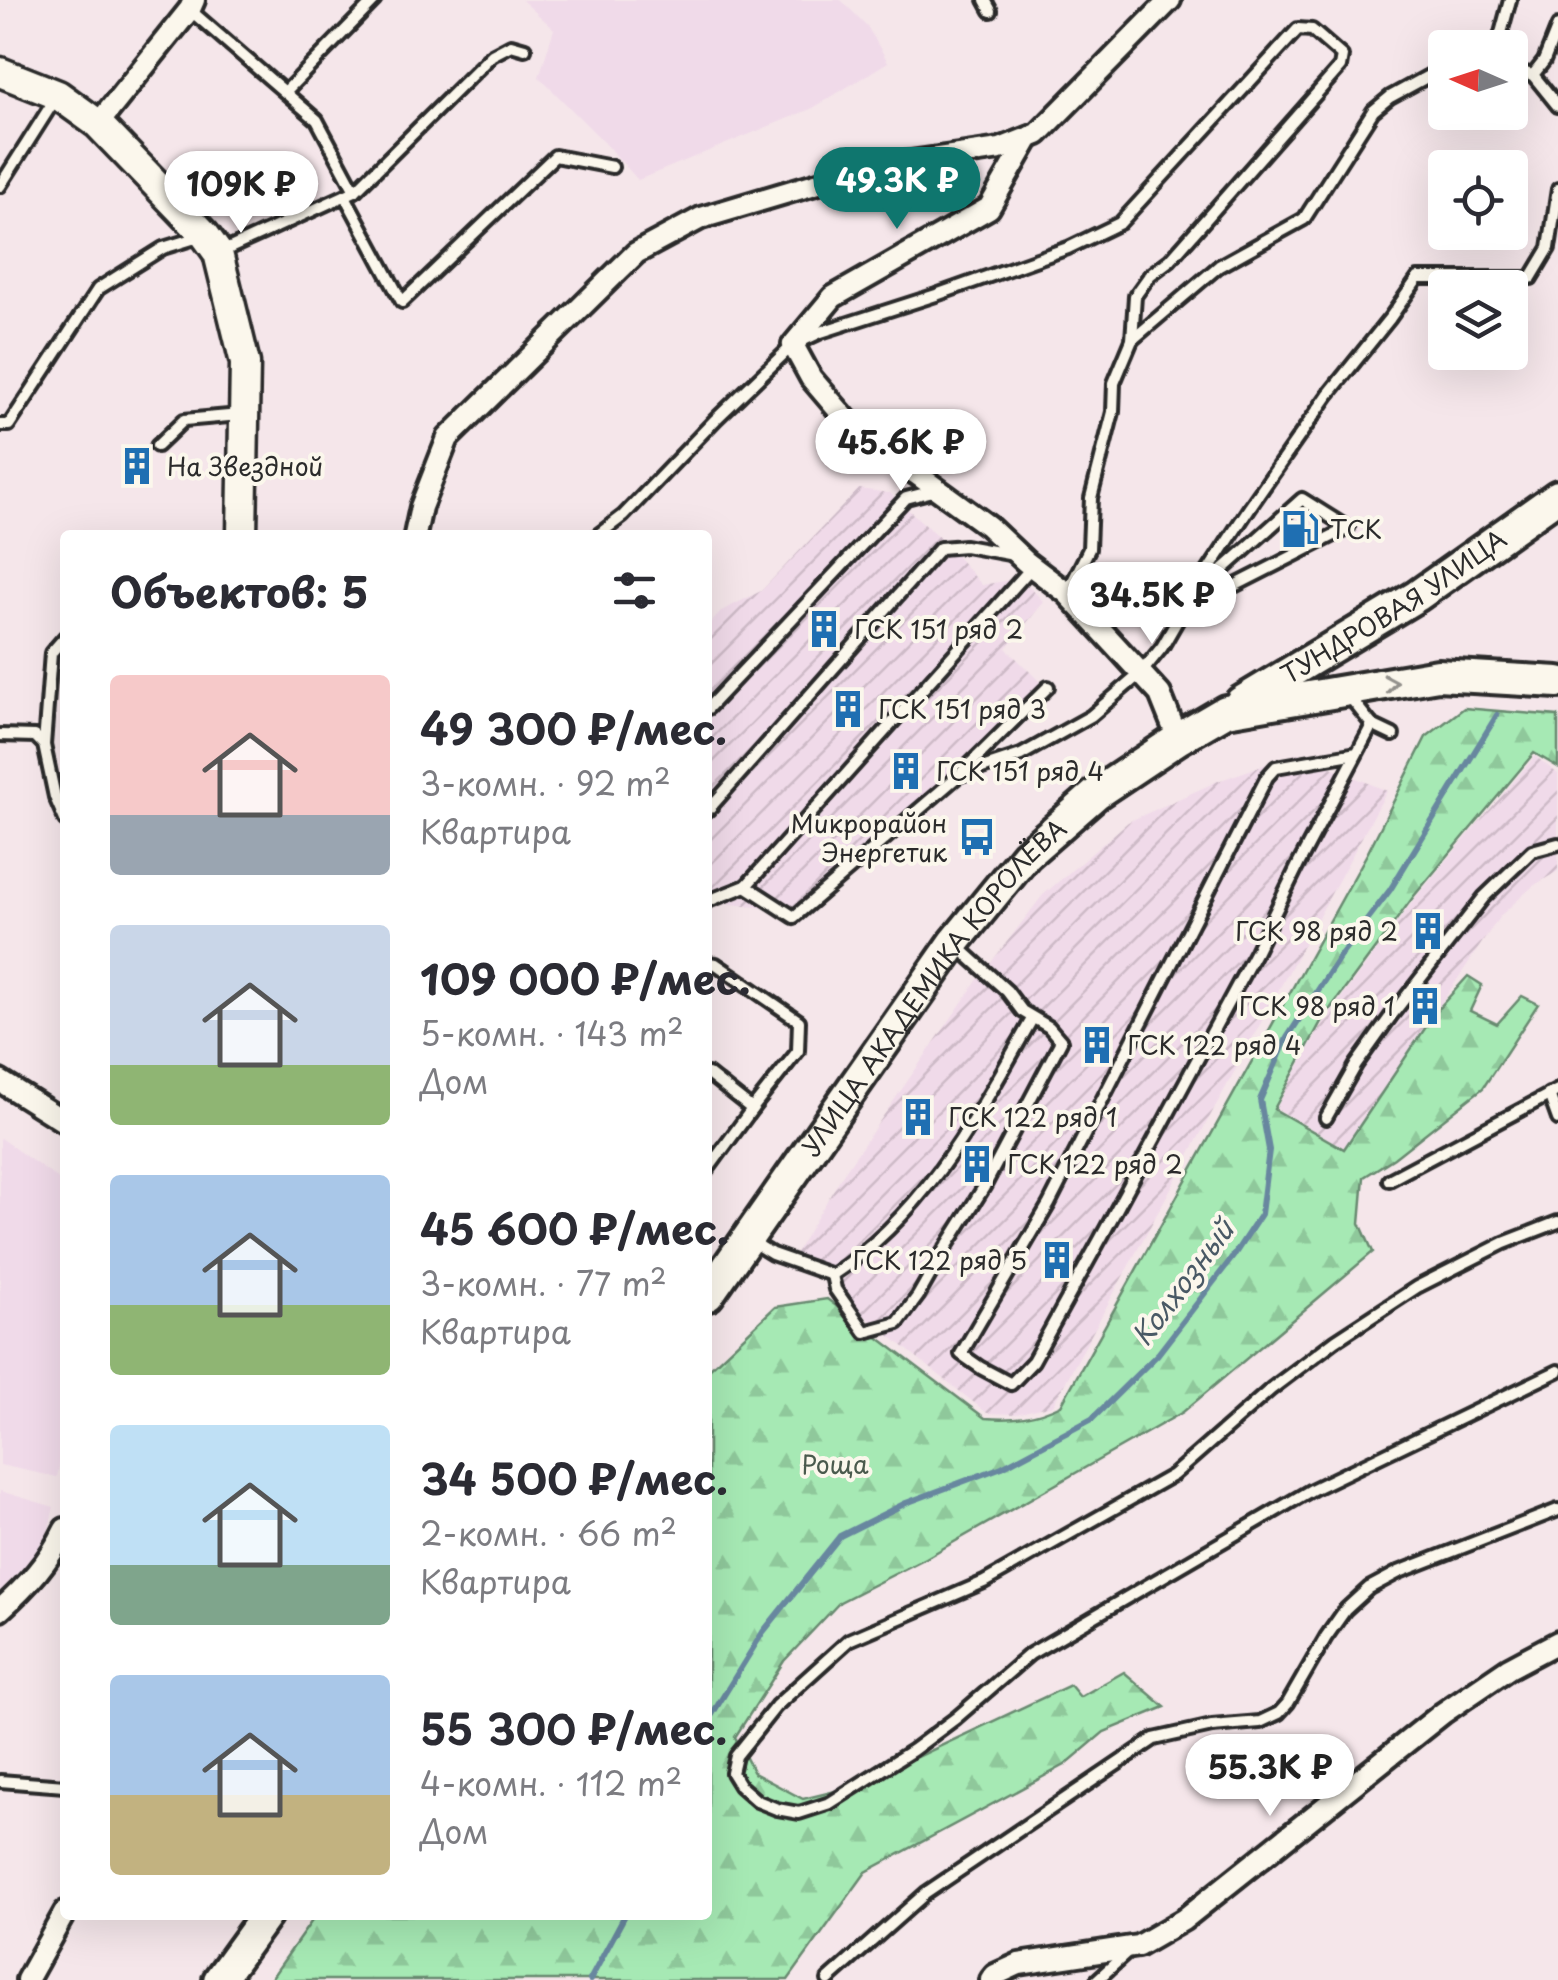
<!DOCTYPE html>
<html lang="ru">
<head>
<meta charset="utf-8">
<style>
	body { margin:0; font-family:"Playpen Sans",sans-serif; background:#f2f2f3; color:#2b2b33; height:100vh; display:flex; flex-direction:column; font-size:38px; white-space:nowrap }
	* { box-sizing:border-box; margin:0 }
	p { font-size:32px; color:#7c7c81 }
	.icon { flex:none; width:55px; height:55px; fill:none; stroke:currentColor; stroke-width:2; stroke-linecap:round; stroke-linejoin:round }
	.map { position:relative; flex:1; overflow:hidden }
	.drawer { position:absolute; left:60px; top:530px; width:652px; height:1390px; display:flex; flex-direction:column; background:#fff; border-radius:10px; box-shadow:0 10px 40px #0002 }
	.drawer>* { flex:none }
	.needle { width:65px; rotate:273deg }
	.controls { position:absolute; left:1428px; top:30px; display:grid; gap:20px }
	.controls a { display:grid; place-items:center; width:100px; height:100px; border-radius:10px; background:#fff; box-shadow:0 10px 40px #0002; font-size:50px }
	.price { position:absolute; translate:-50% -85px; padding:0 22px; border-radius:35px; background:#fff; color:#222; font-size:32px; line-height:65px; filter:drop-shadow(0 2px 5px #0008) }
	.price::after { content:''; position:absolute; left:50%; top:60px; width:30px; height:22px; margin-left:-15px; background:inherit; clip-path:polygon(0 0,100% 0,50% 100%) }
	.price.selected { background:#0f766e; color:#fff }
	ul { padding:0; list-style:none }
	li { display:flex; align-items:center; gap:30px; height:250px; padding:0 50px }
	li span { display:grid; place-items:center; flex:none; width:280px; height:200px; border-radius:10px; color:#555 }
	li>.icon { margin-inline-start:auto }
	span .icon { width:120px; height:120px; fill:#fffc; stroke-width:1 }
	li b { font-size:42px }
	h2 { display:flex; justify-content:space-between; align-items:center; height:120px; padding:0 50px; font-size:42px }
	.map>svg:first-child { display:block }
	.built { fill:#f0dae9 }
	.industrial { fill:url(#industrial-furrows) }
	.forest { fill:url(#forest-firs); stroke:#688a70; stroke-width:2.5 }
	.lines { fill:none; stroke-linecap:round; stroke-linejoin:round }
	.stream { stroke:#67879f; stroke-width:6 }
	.lane-casing { stroke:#2b2b2b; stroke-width:18 }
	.street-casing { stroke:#2b2b2b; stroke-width:28 }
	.secondary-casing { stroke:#2b2b2b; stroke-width:35 }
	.primary-casing { stroke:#2b2b2b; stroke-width:38 }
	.lane { stroke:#fbf7ec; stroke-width:10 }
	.street { stroke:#fbf7ec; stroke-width:20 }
	.secondary { stroke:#fbf7ec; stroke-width:28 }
	.primary { stroke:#fbf7ec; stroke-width:30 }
	.oneway { stroke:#93918c }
	.labels { text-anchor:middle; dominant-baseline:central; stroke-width:8; stroke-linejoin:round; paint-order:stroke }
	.poi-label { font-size:25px; fill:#2b2b2b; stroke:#fbf7ec; text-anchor:start }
	.street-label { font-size:25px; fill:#2b2b2b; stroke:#fbf7ec }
	.park-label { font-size:25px; fill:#4a5a4d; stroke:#fbf7ec }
	.water-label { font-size:28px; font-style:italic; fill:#495965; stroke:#fbf7ec }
</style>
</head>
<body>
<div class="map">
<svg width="1558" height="1980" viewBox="0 0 1558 1980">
	<defs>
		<pattern id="industrial-furrows" width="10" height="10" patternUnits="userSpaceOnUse" patternTransform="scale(2.5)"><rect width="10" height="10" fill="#f0dae9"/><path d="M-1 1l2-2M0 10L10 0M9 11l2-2" fill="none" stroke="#cebbc8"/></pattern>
		<pattern id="forest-firs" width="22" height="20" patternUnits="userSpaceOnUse" patternTransform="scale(2.5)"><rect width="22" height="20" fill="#a6e9b4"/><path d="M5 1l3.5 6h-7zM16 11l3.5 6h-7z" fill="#8fc89b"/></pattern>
	</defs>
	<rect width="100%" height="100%" fill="#f5e6ea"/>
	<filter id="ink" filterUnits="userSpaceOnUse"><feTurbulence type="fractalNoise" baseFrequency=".01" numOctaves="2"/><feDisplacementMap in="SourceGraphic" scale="20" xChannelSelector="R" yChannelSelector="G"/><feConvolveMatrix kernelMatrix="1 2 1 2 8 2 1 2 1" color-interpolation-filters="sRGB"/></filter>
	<g filter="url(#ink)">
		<g class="built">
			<polygon points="522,0 841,0 867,26 888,62 813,108 638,180 605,143 539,77 554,29"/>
			<polygon points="0,1138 65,1184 65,1435 57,1477 0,1465"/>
			<polygon points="0,1491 54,1507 45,1545 0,1591"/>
		</g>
		<g class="industrial">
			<polygon points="859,489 890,493 944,542 982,585 1021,578 1044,602 1006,648 1041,683 958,768 842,880 794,912 716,902 708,894 708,626 723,610 761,591"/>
			<polygon points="1298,753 1387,791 1053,1405 1016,1414 987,1413 861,1313 795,1254 843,1174 979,978 1043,895 1128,822 1218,781"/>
			<polygon points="1535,756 1558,774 1558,871 1533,886 1500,916 1344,1148 1276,1108 1324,1021 1416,897"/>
		</g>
		<path class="forest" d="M 1464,708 L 1558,716 L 1558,767 L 1534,753 L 1414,896 L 1322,1020 L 1274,1109 L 1344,1149 L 1438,1009 L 1468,976 L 1482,985 L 1470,1011 L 1497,1024 L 1522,996 L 1538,1004 L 1483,1088 L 1394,1158 L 1364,1177 L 1360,1223 L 1373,1252 L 1183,1412 L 926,1558 L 840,1602 L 784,1661 L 735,1737 L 754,1773 L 803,1799 L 856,1786 L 1070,1685 L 1080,1697 L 1124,1672 L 1165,1707 L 1104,1732 L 1065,1765 L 866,1872 L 788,1980 L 270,1980 L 316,1915 L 708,1915 L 708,1370 L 775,1307 L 827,1299 L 985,1418 C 1013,1420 1035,1418 1061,1405 L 1368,852 L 1426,737 Z"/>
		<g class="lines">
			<g class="stream">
				<polyline points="708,1721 763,1632 840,1536 906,1503 1002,1467 1092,1419 1158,1354 1232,1258 1261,1214 1269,1150 1260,1100 1287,1038 1342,953 1390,890 1497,715"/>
				<polyline points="590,1980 625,1915"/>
			</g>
			<g class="lane-casing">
				<g id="lane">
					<polyline points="985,0 991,11"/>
					<polyline points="190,10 317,120 355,191"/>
					<polyline points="1558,26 1544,61 1533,75 1558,106"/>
					<polyline points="1497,48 1510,0"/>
					<polyline points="1510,69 1533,75"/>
					<polyline points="285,92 375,0"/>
					<polyline points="0,186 57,96"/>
					<polyline points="345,196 402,302 555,156 612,167"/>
					<polyline points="219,253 355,191 492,55 511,45 525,49"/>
					<polyline points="1132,340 1219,266 1304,219 1373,111 1390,97 1445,67"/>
					<polyline points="0,425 9,425 98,289 163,248 202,236"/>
					<polyline points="157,446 184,420 240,415"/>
					<polyline points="598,535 623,516 716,419 793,345 821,332 936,295 1068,248 1120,223 1298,29 1312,30 1342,56 1340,67 1170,260 1150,275 1135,296 1132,340 1114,383 1113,412 1091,498 1089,549 1067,593"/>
					<polyline points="1032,567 746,886 794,917 958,776 1021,755 1091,716 1141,673 1162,647 1189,600 1250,507 1328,395 1390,318 1418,278 1531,278 1549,248 1558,189"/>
					<polyline points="1183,612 1348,528 1302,499 1200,590"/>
					<polyline points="1349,696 1372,725 1299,863 1256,951 1102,1236 1033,1361 1011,1384 981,1368 961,1354 1049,1204 1267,777 1276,767 1357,753"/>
					<polyline points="708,708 906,498 937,490"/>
					<polyline points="1372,725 1393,735"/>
					<polyline points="0,735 35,736 44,745 55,797 65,820"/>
					<polyline points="44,745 51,653 65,637"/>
					<polyline points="962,772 1048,687"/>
					<polyline points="708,810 940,548 965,546 1014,555"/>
					<polyline points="708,901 746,886"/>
					<polyline points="708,963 716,964 799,1021 798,1051 752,1109 708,1074"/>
					<polyline points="1549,1094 1558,1119"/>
					<polyline points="1326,1118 1356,1065 1391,1016 1484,897 1532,851 1558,844"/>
					<polyline points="708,1169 752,1109"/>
					<polyline points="1389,1180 1558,1090"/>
					<polyline points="1558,1222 1504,1243 1417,1287 1336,1340 1271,1389 1173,1475 984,1582 849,1640 776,1706 736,1756 732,1773 740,1786 757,1801 777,1809 799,1813 830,1803 913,1750 956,1718 1030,1654 1313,1489 1558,1371"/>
					<polyline points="749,1240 772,1254 832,1275 835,1289 865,1332 898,1323 918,1296 943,1252 984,1187 1061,1041 1049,1027 1022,1011 1007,991 955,944"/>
					<path d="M 832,1275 C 926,1214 978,1114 1032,1019"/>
					<polyline points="0,1781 65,1786"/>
					<polyline points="828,1980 926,1893 1154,1739 1212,1726 1260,1722 1279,1713 1288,1703 1326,1637 1345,1610 1369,1588 1399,1572 1558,1510"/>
					<polyline points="1097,1980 1130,1950"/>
				</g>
			</g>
			<g class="street-casing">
				<g id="street">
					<polyline points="98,124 190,9 194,0"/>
					<polyline points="1029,138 989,208 833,297 793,345 811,378 863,439 918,475 988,526 1026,562 1067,593 1160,694 1178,739"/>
					<polyline points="415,535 421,507 448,438 636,253 701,218 869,168 1000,149 1038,134 1170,0"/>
					<polyline points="0,1081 65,1122"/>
					<path d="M 0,1610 C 27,1586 49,1562 65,1529"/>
					<polyline points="27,1980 65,1912"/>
					<polyline points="991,1980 995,1975 1019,1964 1138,1946 1183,1920 1443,1713 1509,1668 1558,1642"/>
				</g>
			</g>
			<g class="secondary-casing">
				<polyline id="secondary" points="0,72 58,95 98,124 205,235 218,253 245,363 242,535"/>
			</g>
			<g class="primary-casing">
				<g id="primary">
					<path id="s1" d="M 1241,702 L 1417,596 L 1558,496"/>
					<path id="s2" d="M 708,1295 L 954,943 L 1026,855 L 1097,793 L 1178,739 L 1226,711 L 1438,675 L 1558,682"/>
					<polyline points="219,1980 266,1915"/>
				</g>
			</g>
			<use href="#lane" class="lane"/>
			<use href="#street" class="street"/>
			<use href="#secondary" class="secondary"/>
			<use href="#primary" class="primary"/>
		</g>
		<defs><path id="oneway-chevron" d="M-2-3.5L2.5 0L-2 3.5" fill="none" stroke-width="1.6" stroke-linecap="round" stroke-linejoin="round" transform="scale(2.5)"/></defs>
		<use class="oneway" href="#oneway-chevron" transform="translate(1391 683) rotate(-10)"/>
	</g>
	<defs>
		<g id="building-bare" transform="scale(3)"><path d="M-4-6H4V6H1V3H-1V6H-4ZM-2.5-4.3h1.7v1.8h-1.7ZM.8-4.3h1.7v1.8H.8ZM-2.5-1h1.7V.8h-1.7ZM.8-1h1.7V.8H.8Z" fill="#1f6fb2" stroke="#fbf7ec" stroke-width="2.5" paint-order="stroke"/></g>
		<g id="fuel-bare" transform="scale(3)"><path d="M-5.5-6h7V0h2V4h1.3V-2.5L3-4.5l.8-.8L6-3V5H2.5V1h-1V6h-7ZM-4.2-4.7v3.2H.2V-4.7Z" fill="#1f6fb2" stroke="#fbf7ec" stroke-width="2.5" paint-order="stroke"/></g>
		<g id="bus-bare" transform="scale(3)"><path d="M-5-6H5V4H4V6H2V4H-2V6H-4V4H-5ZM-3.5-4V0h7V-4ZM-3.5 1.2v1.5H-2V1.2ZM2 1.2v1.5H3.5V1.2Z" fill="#1f6fb2" stroke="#fbf7ec" stroke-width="2.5" paint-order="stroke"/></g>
	</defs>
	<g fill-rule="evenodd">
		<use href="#building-bare" x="137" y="466"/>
		<use href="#fuel-bare" x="1300" y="529"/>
		<use href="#building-bare" x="824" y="629"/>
		<use href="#building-bare" x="848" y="709"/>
		<use href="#building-bare" x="906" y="771"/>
		<use href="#bus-bare" x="977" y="837"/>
		<use href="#building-bare" x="1428" y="931"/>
		<use href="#building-bare" x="1425" y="1006"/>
		<use href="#building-bare" x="1097" y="1045"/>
		<use href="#building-bare" x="918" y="1117"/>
		<use href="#building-bare" x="977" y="1164"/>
		<use href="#building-bare" x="1057" y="1260"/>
	</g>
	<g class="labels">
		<g class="poi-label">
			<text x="167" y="466">На Звездной</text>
			<text x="1330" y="529">ТСК</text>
			<text x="854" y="629">ГСК 151 ряд 2</text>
			<text x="878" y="709">ГСК 151 ряд 3</text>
			<text x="936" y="771">ГСК 151 ряд 4</text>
			<text x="947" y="823" text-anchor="end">Микрорайон<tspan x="947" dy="29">Энергетик</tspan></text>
			<text x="1398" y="931" text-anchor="end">ГСК 98 ряд 2</text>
			<text x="1395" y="1006" text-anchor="end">ГСК 98 ряд 1</text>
			<text x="1127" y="1045">ГСК 122 ряд 4</text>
			<text x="948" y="1117">ГСК 122 ряд 1</text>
			<text x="1007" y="1164">ГСК 122 ряд 2</text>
			<text x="1027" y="1260" text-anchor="end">ГСК 122 ряд 5</text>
		</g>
		<g class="street-label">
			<text stroke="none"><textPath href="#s1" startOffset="180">ТУНДРОВАЯ УЛИЦА</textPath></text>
			<text stroke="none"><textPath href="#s2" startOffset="382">УЛИЦА АКАДЕМИКА КОРОЛЁВА</textPath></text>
		</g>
		<g class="park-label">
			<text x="835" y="1464">Роща</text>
		</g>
		<g class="water-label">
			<text transform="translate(1182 1282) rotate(-53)">Колхозный</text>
		</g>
	</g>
</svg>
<div class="controls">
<a><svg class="needle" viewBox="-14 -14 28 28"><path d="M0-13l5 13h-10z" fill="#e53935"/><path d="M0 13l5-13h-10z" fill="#7c7c81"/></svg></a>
<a><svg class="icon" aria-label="locate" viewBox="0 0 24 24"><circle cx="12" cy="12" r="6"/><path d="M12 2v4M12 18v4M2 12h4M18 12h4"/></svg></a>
<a><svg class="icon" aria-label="layers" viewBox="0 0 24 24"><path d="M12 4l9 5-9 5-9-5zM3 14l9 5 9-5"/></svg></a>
</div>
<b class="price selected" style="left:897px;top:232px">49.3K ₽</b>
<b class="price" style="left:241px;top:236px">109K ₽</b>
<b class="price" style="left:901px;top:494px">45.6K ₽</b>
<b class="price" style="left:1152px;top:647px">34.5K ₽</b>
<b class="price" style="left:1270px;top:1819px">55.3K ₽</b>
<section class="drawer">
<h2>Объектов: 5<svg class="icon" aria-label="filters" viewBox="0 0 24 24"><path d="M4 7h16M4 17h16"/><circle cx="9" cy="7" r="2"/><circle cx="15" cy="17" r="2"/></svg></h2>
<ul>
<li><span style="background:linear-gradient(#f6c9c9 70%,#9aa5b1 0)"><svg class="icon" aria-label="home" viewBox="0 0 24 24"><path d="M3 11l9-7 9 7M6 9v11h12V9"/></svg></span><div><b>49 300 ₽/мес.</b><p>3-комн. · 92 m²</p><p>Квартира</p></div></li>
<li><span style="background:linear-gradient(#c9d6e8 70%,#8fb573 0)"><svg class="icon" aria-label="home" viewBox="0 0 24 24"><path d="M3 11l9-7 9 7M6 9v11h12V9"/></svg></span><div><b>109 000 ₽/мес.</b><p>5-комн. · 143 m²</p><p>Дом</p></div></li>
<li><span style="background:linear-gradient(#a9c7e8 65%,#8fb573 0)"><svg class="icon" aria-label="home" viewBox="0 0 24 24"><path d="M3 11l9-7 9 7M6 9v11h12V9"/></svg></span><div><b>45 600 ₽/мес.</b><p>3-комн. · 77 m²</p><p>Квартира</p></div></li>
<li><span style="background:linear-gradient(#bfe0f5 70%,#7fa58c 0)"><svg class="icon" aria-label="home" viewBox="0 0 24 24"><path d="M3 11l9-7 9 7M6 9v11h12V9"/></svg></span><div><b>34 500 ₽/мес.</b><p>2-комн. · 66 m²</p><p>Квартира</p></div></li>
<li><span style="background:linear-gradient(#a9c7e8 60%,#c2b280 0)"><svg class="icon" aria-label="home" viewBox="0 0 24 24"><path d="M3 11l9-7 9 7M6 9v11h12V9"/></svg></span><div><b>55 300 ₽/мес.</b><p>4-комн. · 112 m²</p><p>Дом</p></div></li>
</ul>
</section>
</div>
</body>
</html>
